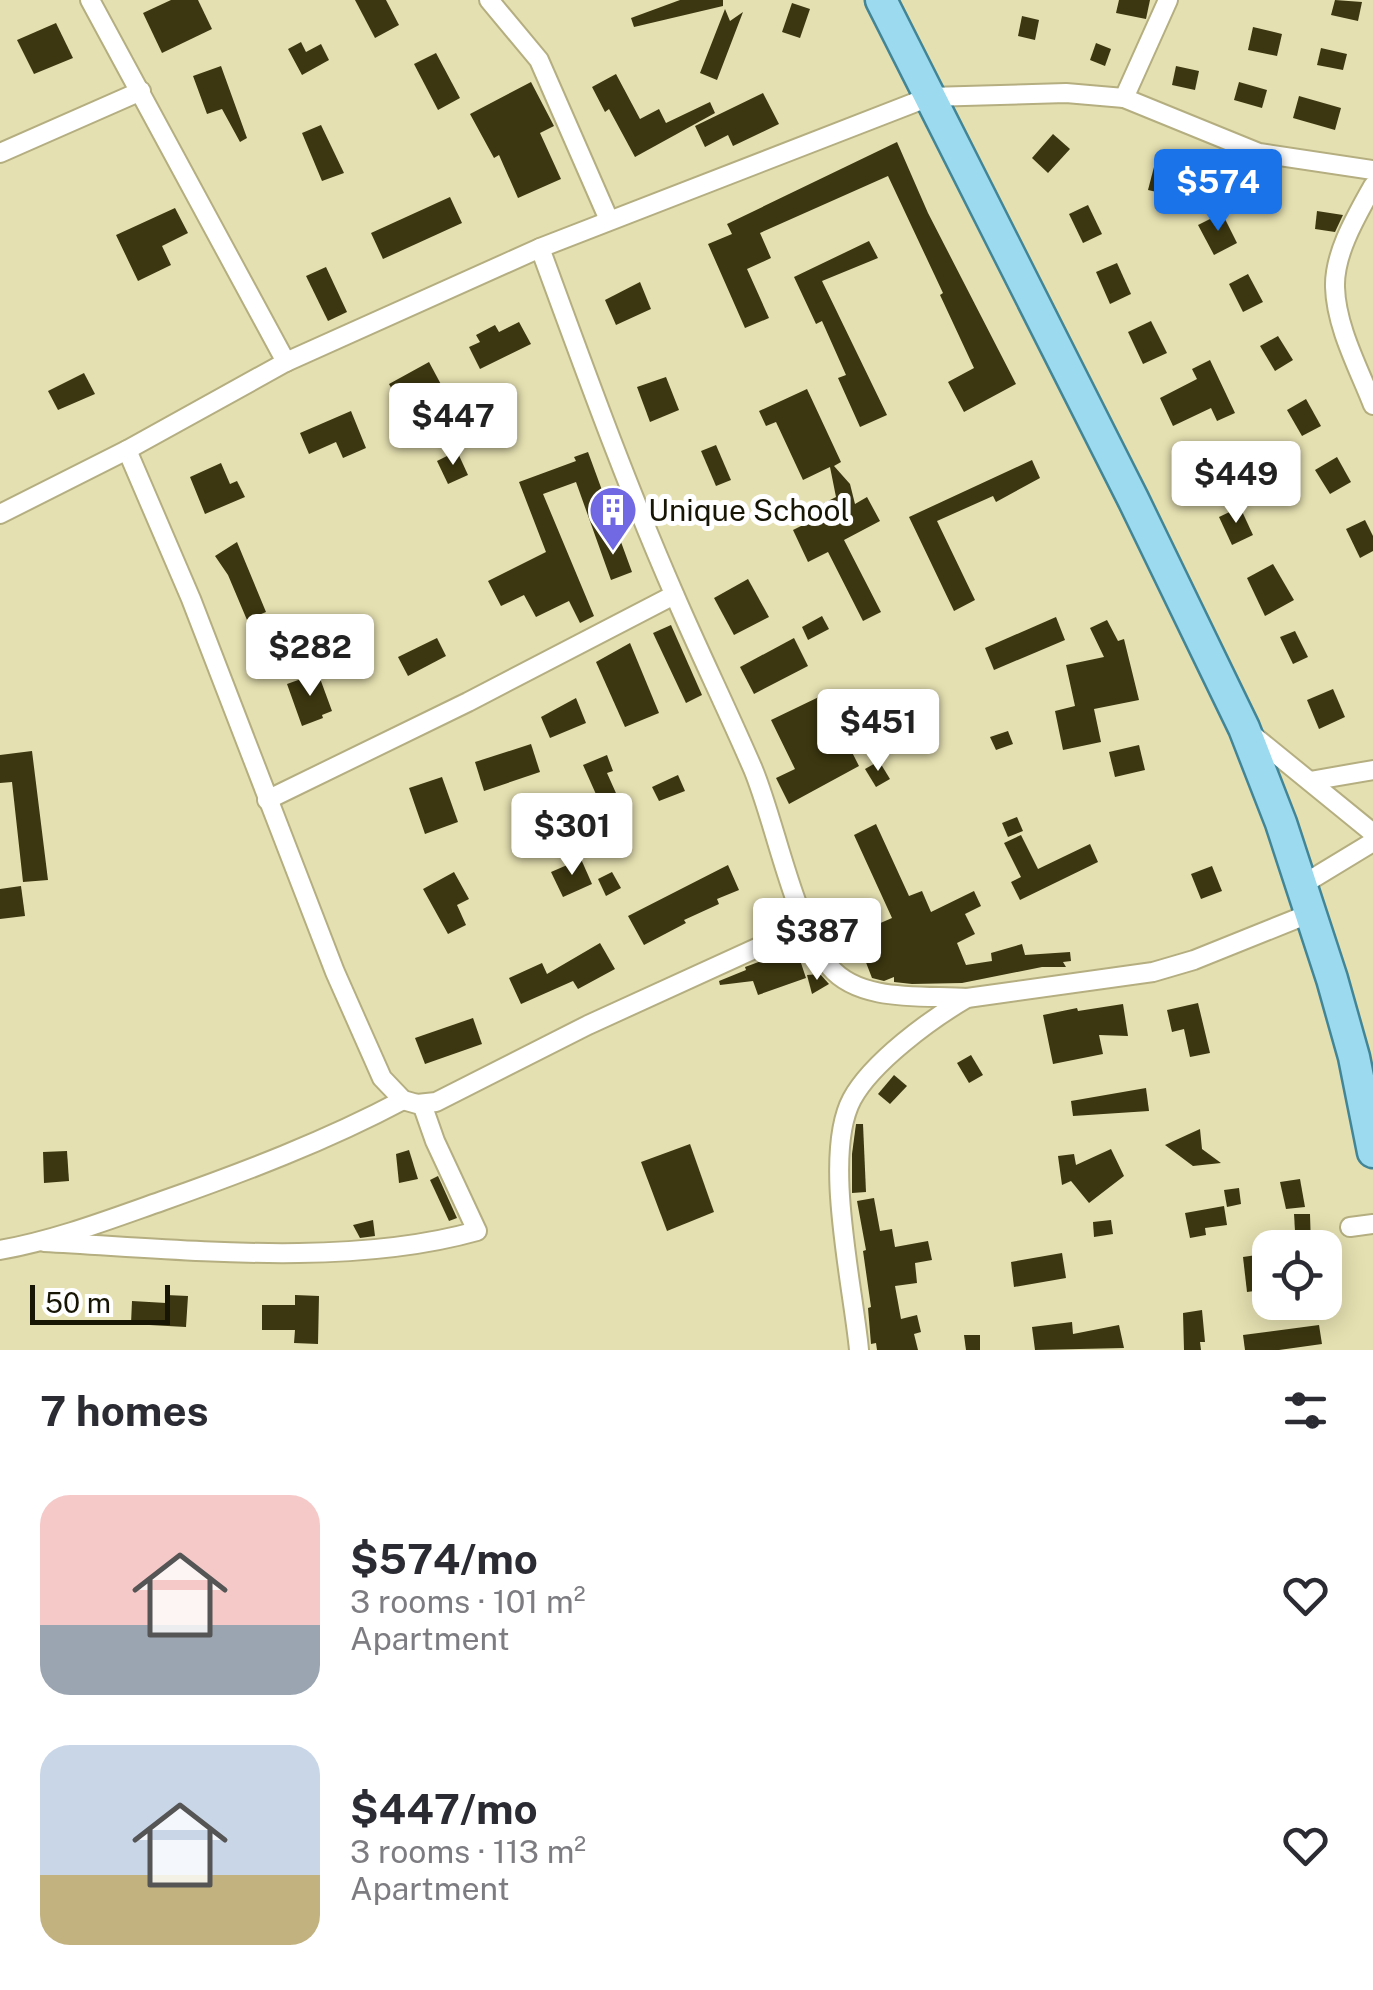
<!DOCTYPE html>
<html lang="en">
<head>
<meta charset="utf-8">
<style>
	body { margin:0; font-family:"Public Sans",sans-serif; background:#f7f7f7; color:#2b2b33; height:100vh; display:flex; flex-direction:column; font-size:38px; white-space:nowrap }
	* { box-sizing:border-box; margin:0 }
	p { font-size:32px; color:#7c7c81 }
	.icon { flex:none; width:55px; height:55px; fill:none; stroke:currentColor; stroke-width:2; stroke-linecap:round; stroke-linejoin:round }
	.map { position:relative; height:1350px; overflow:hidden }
	.details { display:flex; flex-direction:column; background:#fff; flex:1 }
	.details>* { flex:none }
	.buttons { position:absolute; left:1252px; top:1230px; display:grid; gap:20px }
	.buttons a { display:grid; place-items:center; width:90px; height:90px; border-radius:20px; background:#fff; box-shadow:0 5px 25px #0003; font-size:50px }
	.scale { position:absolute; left:30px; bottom:25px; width:140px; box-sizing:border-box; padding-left:10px; border:5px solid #171504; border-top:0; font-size:28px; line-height:35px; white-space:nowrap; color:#171504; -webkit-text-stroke:8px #fff; paint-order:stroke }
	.price { position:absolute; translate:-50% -85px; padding:0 22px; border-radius:10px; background:#fff; color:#222; font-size:32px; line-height:65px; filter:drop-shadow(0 2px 5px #0008) }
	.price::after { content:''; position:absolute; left:50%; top:60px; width:30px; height:22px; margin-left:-15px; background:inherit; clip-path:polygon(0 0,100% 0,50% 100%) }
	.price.current { background:#1a73e8; color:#fff }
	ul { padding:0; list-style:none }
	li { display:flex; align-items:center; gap:30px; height:250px; padding:0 40px }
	li span { display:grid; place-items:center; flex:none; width:280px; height:200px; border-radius:30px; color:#555 }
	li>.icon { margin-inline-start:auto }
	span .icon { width:120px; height:120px; fill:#fffc; stroke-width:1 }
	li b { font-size:42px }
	h2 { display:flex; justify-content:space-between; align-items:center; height:120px; padding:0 40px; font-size:42px }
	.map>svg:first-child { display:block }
	.building { fill:#3c3710 }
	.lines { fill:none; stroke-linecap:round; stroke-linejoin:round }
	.street-casing { stroke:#b4ae81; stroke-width:22 }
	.primary-casing { stroke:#428596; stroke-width:35 }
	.street { stroke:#fff; stroke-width:18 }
	.primary { stroke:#9bdaef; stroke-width:30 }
	.labels { text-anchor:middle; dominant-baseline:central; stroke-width:10; stroke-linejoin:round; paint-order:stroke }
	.poi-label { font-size:30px; fill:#171504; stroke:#fff; text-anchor:start }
</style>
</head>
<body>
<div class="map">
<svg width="1373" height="1350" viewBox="0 0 1373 1350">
	<rect width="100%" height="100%" fill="#e5e0b1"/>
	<g class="building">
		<polygon points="171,0 198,0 212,29 162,53 143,13"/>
		<polygon points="355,0 386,0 399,25 375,38"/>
		<polygon points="680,0 723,0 723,6 634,27 631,18"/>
		<polygon points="1119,0 1150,0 1146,19 1116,13"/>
		<polygon points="1335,0 1362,2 1358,21 1331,15"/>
		<polygon points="792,3 810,9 800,38 782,32"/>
		<polygon points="725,9 730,21 743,12 717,80 700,73"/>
		<polygon points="1022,16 1039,20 1035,40 1018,36"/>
		<polygon points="56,23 73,58 34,74 17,40"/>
		<polygon points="1253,27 1282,34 1277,56 1248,50"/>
		<polygon points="301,42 306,52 321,44 329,60 302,75 288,49"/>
		<polygon points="1096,43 1111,49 1105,66 1090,60"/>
		<polygon points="1321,48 1347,54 1343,70 1317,65"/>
		<polygon points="436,53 460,98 438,110 414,64"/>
		<polygon points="221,66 247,138 240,142 222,109 207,114 193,76"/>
		<polygon points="1176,66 1199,71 1195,90 1172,85"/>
		<polygon points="616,74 640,119 659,109 666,123 710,102 715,113 635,157 609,109 605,112 592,87"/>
		<polygon points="531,82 554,126 540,133 561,179 518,198 499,155 494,158 470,114"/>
		<polygon points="1239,82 1267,90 1262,108 1234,100"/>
		<polygon points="763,93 779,124 733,146 728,135 705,147 695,126"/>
		<polygon points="1299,96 1341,108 1335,130 1293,118"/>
		<polygon points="321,125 344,173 322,181 302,133"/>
		<polygon points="1053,134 1070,149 1048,173 1032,158"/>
		<polygon points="897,142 928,213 1016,384 964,412 948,382 974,368 940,295 943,293 888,176 760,233 771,258 747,269 769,318 745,328 708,244 732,234 727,224"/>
		<polygon points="1154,167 1176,172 1170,195 1148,190"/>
		<polygon points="450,197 462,223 383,259 371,233"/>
		<polygon points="1088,205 1102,234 1083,243 1069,214"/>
		<polygon points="175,208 188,233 162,246 171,265 138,281 116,235"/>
		<polygon points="1317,211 1343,215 1335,232 1315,229"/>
		<polygon points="1222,213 1237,243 1214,255 1198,225"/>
		<polygon points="869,241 878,258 822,281 887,415 860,427 838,378 846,375 822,321 816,324 794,277"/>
		<polygon points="1117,263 1131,294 1110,304 1096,272"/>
		<polygon points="326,267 347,312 328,321 306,276"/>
		<polygon points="1248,274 1263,302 1243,312 1229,284"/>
		<polygon points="640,282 651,309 616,325 605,300"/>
		<polygon points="1151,321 1167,353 1143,364 1128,332"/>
		<polygon points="519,322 531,344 480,369 469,347 480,342 476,335 495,325 499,332"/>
		<polygon points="1278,336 1293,360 1275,371 1260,346"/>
		<polygon points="1210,360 1235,413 1217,421 1211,408 1173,426 1160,398 1197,379 1192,369"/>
		<polygon points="429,362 444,390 404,411 389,384"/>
		<polygon points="84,373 95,394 58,410 48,391"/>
		<polygon points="666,377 679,410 650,422 637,387"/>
		<polygon points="807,389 841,462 834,466 850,484 855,504 867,497 880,521 844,540 881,612 863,621 828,552 808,562 793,530 809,522 804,513 836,497 830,467 803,480 776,422 766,426 759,411"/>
		<polygon points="1306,399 1321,426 1302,436 1287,410"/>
		<polygon points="351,411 366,448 343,458 336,442 309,454 300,433"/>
		<polygon points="716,445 731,480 716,486 701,451"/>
		<polygon points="1210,448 1222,479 1202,487 1190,456"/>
		<polygon points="457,451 468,475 448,484 437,461"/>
		<polygon points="588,452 632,572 611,580 576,482 543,494 594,616 580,623 569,601 536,617 524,595 501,606 488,581 546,552 519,482 576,461 574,457"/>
		<polygon points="1337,457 1351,482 1330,494 1315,470"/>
		<polygon points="1032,460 1040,478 996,502 993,496 937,521 975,600 954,611 909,517"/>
		<polygon points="221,463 230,484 237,481 245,497 205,514 190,477"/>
		<polygon points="1240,507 1253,535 1232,545 1219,517"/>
		<polygon points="1365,520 1373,536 1373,551 1360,558 1346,529"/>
		<polygon points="237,542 266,612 247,620 228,575 215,556"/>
		<polygon points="1273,564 1294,600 1265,616 1247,578"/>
		<polygon points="748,579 769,617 734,635 714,598"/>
		<polygon points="822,616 829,629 808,640 802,627"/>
		<polygon points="1056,617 1065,640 994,670 985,648"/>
		<polygon points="1107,620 1118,641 1124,639 1139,700 1094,709 1101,742 1063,750 1055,711 1075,706 1066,665 1104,657 1090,628"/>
		<polygon points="671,625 702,695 686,703 653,633"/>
		<polygon points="1295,631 1308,657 1293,664 1280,637"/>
		<polygon points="437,638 446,656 408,676 398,657"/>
		<polygon points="794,638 808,666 754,694 740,667"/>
		<polygon points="630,643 659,713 625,727 596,662"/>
		<polygon points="318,673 332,711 322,715 323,718 302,726 287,684"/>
		<polygon points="1333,689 1345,717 1319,729 1307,700"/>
		<polygon points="823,695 859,766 789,804 776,778 795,769 771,720"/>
		<polygon points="576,698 586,723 550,738 541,717"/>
		<polygon points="1008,731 1013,744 996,750 990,737"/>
		<polygon points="531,744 540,772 484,791 475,762"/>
		<polygon points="1139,745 1145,770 1115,777 1109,752"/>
		<polygon points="32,751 48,880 23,882 12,782 0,783 0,755"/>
		<polygon points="607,755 613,771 607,773 628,820 611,828 583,765"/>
		<polygon points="879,761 890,779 876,787 865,769"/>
		<polygon points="678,775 685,791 659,801 652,787"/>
		<polygon points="442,777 458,822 425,834 409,788"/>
		<polygon points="1017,817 1023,831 1008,837 1002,823"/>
		<polygon points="876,824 909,896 922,891 931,912 974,891 981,906 965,914 975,934 957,943 966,965 992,961 991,953 1022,944 1025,955 1070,952 1071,961 1063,962 1066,967 1042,967 962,983 912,984 894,982 894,977 884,981 872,978 855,934 892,918 854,835"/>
		<polygon points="1021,835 1038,869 1090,844 1098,862 1020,900 1011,882 1021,877 1004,843"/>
		<polygon points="581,859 592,884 563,897 551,872"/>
		<polygon points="728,865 739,890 717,899 719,904 684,920 686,923 644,945 628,916"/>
		<polygon points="1212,866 1222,891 1201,899 1191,874"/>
		<polygon points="454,872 469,899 457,905 466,925 448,934 423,889"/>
		<polygon points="612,872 621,888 606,896 598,879"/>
		<polygon points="21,886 25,916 0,919 0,889"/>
		<polygon points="600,943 615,969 578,989 573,981 521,1004 509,978 542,963 547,974"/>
		<polygon points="796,948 806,978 758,995 753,981 720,985 719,981 746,970 745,967"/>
		<polygon points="820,974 829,984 812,994 807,975"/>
		<polygon points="1198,1003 1210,1053 1190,1057 1184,1029 1172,1032 1167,1010"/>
		<polygon points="1123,1004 1128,1036 1099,1035 1103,1054 1053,1064 1043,1015 1077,1008 1078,1011"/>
		<polygon points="473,1018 482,1044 425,1064 415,1038"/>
		<polygon points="971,1055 983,1075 969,1083 957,1063"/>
		<polygon points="894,1075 907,1086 890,1104 878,1094"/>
		<polygon points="1146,1088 1149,1111 1073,1116 1071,1101"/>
		<polygon points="856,1124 863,1124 866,1192 852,1193 852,1154"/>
		<polygon points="1200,1129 1202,1149 1221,1163 1193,1166 1165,1145"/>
		<polygon points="690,1144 714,1212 667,1231 641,1162"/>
		<polygon points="1111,1149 1124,1176 1089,1203 1071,1181 1062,1185 1058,1156 1074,1154 1076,1165"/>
		<polygon points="409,1150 418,1179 399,1183 396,1154"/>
		<polygon points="67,1151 69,1181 44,1183 43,1152"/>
		<polygon points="438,1176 457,1218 449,1221 430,1180"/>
		<polygon points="1300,1179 1305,1207 1286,1209 1280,1182"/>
		<polygon points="1239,1188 1241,1204 1227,1207 1224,1190"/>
		<polygon points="874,1198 880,1231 892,1229 895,1247 928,1241 932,1260 915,1263 917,1283 895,1286 901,1319 917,1315 921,1332 914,1334 918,1350 877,1350 876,1343 871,1344 868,1308 871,1307 863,1251 866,1250 857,1201"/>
		<polygon points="1224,1206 1227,1225 1205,1228 1206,1235 1190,1238 1185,1213"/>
		<polygon points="1294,1214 1310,1214 1311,1248 1296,1248"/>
		<polygon points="373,1220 375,1236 360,1238 353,1225"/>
		<polygon points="1111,1220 1113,1234 1094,1237 1093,1222"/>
		<polygon points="1062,1253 1066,1278 1014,1287 1011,1262"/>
		<polygon points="1270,1253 1270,1289 1247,1292 1243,1257"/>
		<polygon points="166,1295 188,1296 186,1327 131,1324 132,1301 166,1303"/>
		<polygon points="295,1295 319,1296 318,1344 294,1343 295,1330 262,1330 262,1305 295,1305"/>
		<polygon points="1202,1310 1205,1342 1200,1342 1201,1350 1184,1350 1183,1313"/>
		<polygon points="1072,1322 1073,1334 1119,1325 1124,1348 1035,1350 1032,1327"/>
		<polygon points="1319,1325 1322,1344 1279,1350 1245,1350 1243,1335"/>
		<polygon points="964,1335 980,1335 980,1350 966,1350"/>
	</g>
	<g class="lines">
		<g class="street-casing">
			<g id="street">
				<polyline points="90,0 286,362"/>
				<polyline points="489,0 539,60 609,220"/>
				<polyline points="1124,98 1259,153 1373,170"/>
				<polyline points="0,153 141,91"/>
				<path d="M 1373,186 C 1357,215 1334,253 1335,287 C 1336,327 1359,369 1373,405"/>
				<path d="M 540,248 C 583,365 625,482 675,596 C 700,654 728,711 753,769 C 776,824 793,923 830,967 C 860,1003 925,995 967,998"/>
				<polyline points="127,450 191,599 335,972 382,1078 403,1100 417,1104 436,1102 588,1025 807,925"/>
				<polyline points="0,514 127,450 286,362 540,248 929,97 1066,93 1124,98 1168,0"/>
				<polyline points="1249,732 1373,833"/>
				<polyline points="1310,781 1373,770"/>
				<polyline points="267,800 468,702 674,595"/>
				<polyline points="1302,885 1373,842"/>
				<polyline points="1350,1227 1373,1224"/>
				<path d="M 44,1242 C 181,1249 346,1268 477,1231 L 435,1141 L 422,1104"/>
				<path d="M 0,1250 C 56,1240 108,1220 162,1201 C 244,1172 326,1141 403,1100"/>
				<path d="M 859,1350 C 853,1285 822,1155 852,1099 C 872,1062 931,1019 967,998 L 1153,972 L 1194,960 L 1311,913"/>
			</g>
		</g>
		<g class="primary-casing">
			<polyline id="primary" points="881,0 1133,499 1244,728 1281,823 1332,979 1354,1057 1373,1152"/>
		</g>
		<use href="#street" class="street"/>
		<use href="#primary" class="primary"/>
	</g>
	<defs>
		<g id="building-pin" transform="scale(2.5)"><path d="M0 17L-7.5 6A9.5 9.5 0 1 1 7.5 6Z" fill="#7168e3" stroke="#fff"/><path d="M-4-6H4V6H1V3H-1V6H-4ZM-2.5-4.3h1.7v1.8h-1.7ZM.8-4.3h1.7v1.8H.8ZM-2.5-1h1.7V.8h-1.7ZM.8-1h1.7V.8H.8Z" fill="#fff"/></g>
	</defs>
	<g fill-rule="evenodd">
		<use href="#building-pin" x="613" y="510"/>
	</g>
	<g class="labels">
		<g class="poi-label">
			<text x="648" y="510">Unique School</text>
		</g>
	</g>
</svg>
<div class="buttons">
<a><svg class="icon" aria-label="locate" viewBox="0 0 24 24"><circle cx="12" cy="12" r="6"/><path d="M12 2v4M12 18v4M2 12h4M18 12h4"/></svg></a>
</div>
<div class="scale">50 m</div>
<b class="price current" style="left:1218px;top:234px">$574</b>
<b class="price" style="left:453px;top:468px">$447</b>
<b class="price" style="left:1236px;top:526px">$449</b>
<b class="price" style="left:310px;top:699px">$282</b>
<b class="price" style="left:878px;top:774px">$451</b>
<b class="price" style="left:572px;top:878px">$301</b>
<b class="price" style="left:817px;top:983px">$387</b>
</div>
<section class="details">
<h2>7 homes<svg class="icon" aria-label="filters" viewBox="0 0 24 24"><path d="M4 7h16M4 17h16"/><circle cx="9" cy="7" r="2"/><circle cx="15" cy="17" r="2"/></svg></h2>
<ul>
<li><span style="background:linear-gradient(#f6c9c9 65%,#9aa5b1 0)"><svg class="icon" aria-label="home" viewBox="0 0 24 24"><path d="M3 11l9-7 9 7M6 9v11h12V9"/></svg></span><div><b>$574/mo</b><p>3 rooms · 101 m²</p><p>Apartment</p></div><svg class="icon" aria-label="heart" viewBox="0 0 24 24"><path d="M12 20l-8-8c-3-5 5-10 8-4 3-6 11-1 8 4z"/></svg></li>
<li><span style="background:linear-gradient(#c9d6e8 65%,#c2b280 0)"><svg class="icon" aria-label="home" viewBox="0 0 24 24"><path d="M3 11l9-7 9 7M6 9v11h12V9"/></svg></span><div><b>$447/mo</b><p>3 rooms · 113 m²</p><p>Apartment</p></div><svg class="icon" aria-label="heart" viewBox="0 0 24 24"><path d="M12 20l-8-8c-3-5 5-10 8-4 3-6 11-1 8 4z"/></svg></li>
</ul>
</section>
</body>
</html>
